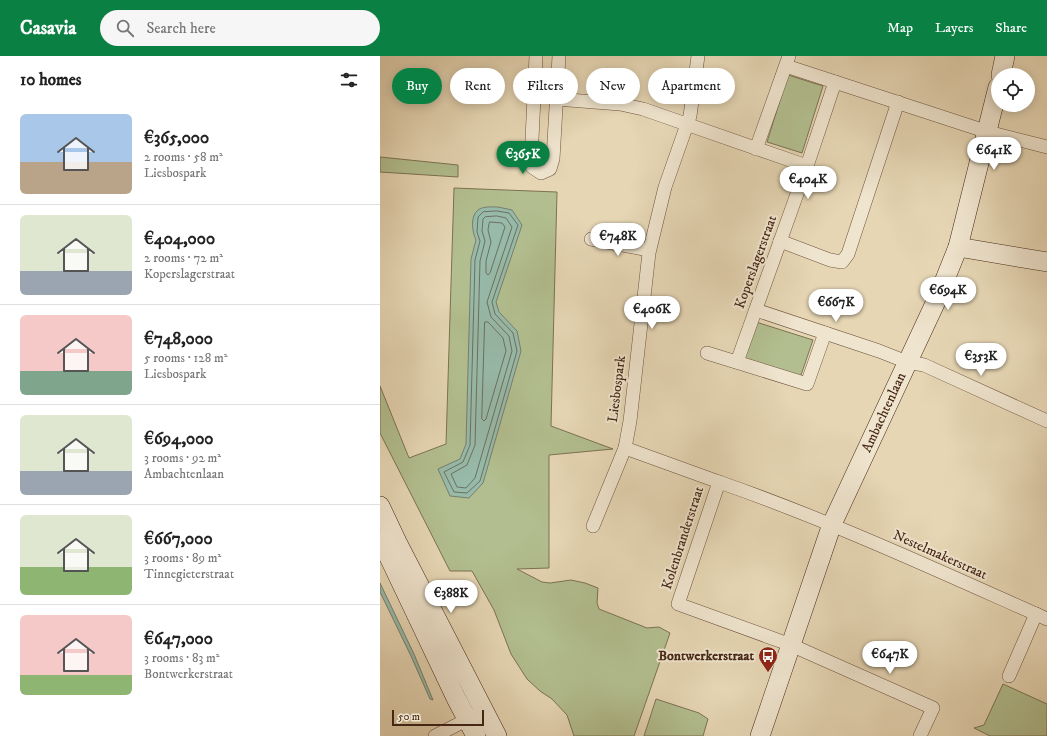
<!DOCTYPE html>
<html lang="en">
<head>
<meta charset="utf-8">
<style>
	body { margin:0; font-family:"IM FELL DW Pica",serif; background:#f6f6f6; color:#222; height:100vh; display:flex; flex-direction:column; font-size:15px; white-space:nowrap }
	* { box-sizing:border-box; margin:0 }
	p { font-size:13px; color:#767676 }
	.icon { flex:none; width:22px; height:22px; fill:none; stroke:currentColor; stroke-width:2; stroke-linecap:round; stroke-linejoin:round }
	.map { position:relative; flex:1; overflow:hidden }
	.sheet { display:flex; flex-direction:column; background:#fff; width:380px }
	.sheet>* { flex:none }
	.banner { position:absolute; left:12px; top:12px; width:380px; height:36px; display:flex; gap:8px }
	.buttons { position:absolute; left:611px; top:12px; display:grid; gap:8px }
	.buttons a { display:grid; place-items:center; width:44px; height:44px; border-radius:50%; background:#fff; box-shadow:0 2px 10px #0003; font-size:20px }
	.scale { position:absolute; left:12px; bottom:10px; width:92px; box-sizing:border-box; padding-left:4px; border:2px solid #462715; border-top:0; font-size:11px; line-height:14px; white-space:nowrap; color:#462715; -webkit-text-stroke:3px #efe4ce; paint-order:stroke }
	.price { position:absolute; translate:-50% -34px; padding:0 9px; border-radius:14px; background:#fff; color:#222; font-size:13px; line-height:26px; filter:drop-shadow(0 1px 2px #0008) }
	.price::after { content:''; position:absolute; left:50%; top:24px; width:12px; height:9px; margin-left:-6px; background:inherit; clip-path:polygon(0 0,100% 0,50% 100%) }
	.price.on { background:#0b8043; color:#fff }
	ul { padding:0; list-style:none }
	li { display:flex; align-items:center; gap:12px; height:100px; padding:0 20px }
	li+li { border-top:1px solid #e0e0e0 }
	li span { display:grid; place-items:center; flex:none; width:112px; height:80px; border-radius:6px; color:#555 }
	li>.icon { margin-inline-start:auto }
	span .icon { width:48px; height:48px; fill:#fffc; stroke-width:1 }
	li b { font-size:17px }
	h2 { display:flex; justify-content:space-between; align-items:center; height:48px; padding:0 20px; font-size:17px }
	.pill { padding:0 14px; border-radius:18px; background:#fff; box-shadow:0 2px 10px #0003; font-size:14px; line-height:36px }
	.pill.on { background:#0b8043; color:#fff }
	header { display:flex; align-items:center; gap:24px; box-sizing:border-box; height:56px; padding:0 20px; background:#0b8043; color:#fff }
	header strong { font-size:19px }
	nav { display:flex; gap:22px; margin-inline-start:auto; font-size:14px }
	.search { width:280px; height:36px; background:#f6f6f6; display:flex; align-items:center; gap:10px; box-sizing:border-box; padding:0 14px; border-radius:22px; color:#767676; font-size:15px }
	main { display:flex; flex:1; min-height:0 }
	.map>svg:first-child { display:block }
	.green { fill:#b2be8f; stroke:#7c7252 }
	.water { fill:#97baa9; stroke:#777f6e }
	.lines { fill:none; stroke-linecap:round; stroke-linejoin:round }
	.shore { stroke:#6e705f; stroke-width:1 }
	.street-casing { stroke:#6e533d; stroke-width:14 }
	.secondary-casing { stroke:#462715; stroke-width:20 }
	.street { stroke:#efe4ce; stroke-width:13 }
	.secondary { stroke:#efe4ce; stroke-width:19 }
	.labels { text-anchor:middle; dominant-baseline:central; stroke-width:4; stroke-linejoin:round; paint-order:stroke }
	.street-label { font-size:14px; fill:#462715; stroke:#efe4ce }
	.poi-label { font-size:14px; font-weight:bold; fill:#462715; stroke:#efe4ce; text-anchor:end }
</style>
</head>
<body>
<header>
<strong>Casavia</strong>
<div class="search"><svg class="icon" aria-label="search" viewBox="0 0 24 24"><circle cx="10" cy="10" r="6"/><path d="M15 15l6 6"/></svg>Search here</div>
<nav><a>Map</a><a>Layers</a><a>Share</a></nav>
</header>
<main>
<section class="sheet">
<h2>10 homes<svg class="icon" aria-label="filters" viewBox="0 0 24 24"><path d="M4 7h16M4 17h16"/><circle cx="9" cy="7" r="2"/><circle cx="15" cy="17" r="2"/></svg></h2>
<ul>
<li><span style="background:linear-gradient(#a9c7e8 60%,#b9a48a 0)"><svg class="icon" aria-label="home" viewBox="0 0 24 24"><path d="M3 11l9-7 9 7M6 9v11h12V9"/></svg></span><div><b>€365,000</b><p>2 rooms · 58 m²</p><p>Liesbospark</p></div></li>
<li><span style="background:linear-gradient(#dfe7d0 70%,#9aa5b1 0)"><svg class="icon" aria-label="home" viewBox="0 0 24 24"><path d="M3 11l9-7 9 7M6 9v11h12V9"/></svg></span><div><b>€404,000</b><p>2 rooms · 72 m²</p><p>Koperslagerstraat</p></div></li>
<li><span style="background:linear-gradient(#f6c9c9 70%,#7fa58c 0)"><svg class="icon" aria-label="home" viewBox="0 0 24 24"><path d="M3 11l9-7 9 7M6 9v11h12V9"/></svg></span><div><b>€748,000</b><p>5 rooms · 128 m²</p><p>Liesbospark</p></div></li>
<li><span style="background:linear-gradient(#dfe7d0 70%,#9aa5b1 0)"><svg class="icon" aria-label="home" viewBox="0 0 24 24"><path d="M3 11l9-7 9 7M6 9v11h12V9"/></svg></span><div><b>€694,000</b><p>3 rooms · 92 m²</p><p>Ambachtenlaan</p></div></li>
<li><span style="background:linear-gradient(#dfe7d0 65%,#8fb573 0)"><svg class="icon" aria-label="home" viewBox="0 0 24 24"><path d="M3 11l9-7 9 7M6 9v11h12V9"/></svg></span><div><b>€667,000</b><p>3 rooms · 89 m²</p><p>Tinnegieterstraat</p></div></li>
<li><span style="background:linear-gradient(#f6c9c9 75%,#8fb573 0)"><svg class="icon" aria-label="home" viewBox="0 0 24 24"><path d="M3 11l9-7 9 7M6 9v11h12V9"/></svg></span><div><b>€647,000</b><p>3 rooms · 83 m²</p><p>Bontwerkerstraat</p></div></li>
</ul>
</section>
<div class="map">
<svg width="667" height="680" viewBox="0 0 667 680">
	<rect width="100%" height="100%" fill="#e6d6b4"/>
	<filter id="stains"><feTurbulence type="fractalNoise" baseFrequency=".005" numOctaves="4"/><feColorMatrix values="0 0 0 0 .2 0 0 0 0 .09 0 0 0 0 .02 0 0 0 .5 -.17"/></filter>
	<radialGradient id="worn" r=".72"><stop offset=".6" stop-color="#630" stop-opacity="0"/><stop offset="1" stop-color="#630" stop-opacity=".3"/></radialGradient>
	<g class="green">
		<polygon points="408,19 443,30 422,97 387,86"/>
		<polygon points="0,101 78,109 78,121 0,116"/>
		<polygon points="74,132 177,136 171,370 233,393 169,399 169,512 137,513 162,526 170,527 191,524 205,527 218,532 217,547 219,553 267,572 279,571 290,577 254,680 194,680 187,659 172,643 160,635 147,623 131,598 114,554 92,515 70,515 0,377 0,330 29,402 66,388"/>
		<polygon points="376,266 433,284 420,322 363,302"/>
		<polygon points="623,628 667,648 667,680 610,680 594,672 604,669"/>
		<polygon points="276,643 319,657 328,663 323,680 264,680"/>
	</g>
	<g class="water">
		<path d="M 118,151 L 132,154 L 142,169 L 116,246 L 119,256 L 137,275 L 141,295 L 103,427 L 89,442 L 70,440 L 58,413 L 80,403 L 86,388 L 91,203 L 96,184 C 92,176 90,160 98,154 C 103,150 112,151 118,151 Z"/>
		<polygon points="0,527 34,598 53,644 50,643 31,600 0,536"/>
	</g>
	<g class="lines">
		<g class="shore">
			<polygon points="117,155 129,157 138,169 112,246 115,258 133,277 137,295 100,425 87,437 74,436 64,416 83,406 90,389 95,204 100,185 97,176 98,161 103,156"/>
			<polygon points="117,160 126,162 132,171 107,246 111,261 129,280 132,295 95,422 86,432 77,431 71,418 87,409 95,389 100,205 105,185 102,175 103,163 105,161"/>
			<polygon points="110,166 122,167 125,171 110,217 108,219 106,217 106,205 111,186 108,174 109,168"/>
			<polygon points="105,266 108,266 123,282 126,295 106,363 104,365 102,363"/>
		</g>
		<g class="street-casing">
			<g id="street">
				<polyline points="156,0 151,104 152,111 161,117 170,113 173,103 179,0"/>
				<polyline points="406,10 608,76 667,91"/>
				<polyline points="176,43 240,48 263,53 427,110"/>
				<polyline points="376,93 409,0"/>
				<polyline points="211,183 269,194"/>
				<polyline points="400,185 450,204 462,206 468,198 518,46"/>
				<polyline points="376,254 499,295 527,306 544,309 667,365"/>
				<polyline points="327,297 427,328 445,277"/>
				<polyline points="357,306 427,110 455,26"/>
				<polyline points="245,392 339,426 298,548 411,589 553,652 540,680"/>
				<path d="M 339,426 C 451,465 559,515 667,563"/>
				<polyline points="213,470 245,392 250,365 269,197 285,131 310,60 318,0"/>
				<polyline points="629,620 656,558"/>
				<polyline points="55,680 94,660"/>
			</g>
		</g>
		<g class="secondary-casing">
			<g id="secondary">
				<polyline points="621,19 625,0"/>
				<polyline points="578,191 667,206"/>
				<polyline points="0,450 17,486 117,680"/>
				<polyline points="0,482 76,642 96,680"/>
				<path id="s1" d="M 380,680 L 452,468 L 558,241 L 578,191 L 618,31"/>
			</g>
		</g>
		<use href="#street" class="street"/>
		<use href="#secondary" class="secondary"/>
	</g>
	<defs>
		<g id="bus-pin" transform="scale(1)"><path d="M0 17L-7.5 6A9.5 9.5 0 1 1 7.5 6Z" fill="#8f2418" stroke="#efe4ce"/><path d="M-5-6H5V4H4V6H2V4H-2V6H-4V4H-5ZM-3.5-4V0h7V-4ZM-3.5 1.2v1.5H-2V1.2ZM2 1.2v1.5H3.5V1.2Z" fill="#fff"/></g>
	</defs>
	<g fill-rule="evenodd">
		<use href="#bus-pin" x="388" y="600"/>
	</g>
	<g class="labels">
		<g class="street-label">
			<text transform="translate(376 206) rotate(-70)">Koperslagerstraat</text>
			<text transform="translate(237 333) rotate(-83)">Liesbospark</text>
			<text stroke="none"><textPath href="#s1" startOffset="347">Ambachtenlaan</textPath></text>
			<text transform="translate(303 482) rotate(-72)">Kolenbranderstraat</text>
			<text transform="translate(560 499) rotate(24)">Nestelmakerstraat</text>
		</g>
		<g class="poi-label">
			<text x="374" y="600">Bontwerkerstraat</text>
		</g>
	</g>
	<rect width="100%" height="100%" filter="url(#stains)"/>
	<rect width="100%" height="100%" fill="url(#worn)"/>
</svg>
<div class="buttons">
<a><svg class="icon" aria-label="locate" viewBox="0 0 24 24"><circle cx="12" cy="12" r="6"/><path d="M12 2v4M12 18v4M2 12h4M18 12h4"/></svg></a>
</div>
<div class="scale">50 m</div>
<b class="price" style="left:614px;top:115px">€641K</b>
<b class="price on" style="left:143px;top:119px">€365K</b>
<b class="price" style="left:428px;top:144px">€404K</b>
<b class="price" style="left:238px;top:201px">€748K</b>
<b class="price" style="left:568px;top:255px">€694K</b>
<b class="price" style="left:456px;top:267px">€667K</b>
<b class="price" style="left:272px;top:274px">€406K</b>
<b class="price" style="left:601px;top:321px">€353K</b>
<b class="price" style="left:71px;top:558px">€388K</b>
<b class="price" style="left:510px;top:619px">€647K</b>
<div class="banner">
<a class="pill on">Buy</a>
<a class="pill">Rent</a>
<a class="pill">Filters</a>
<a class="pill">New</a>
<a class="pill">Apartment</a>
</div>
</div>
</main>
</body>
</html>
